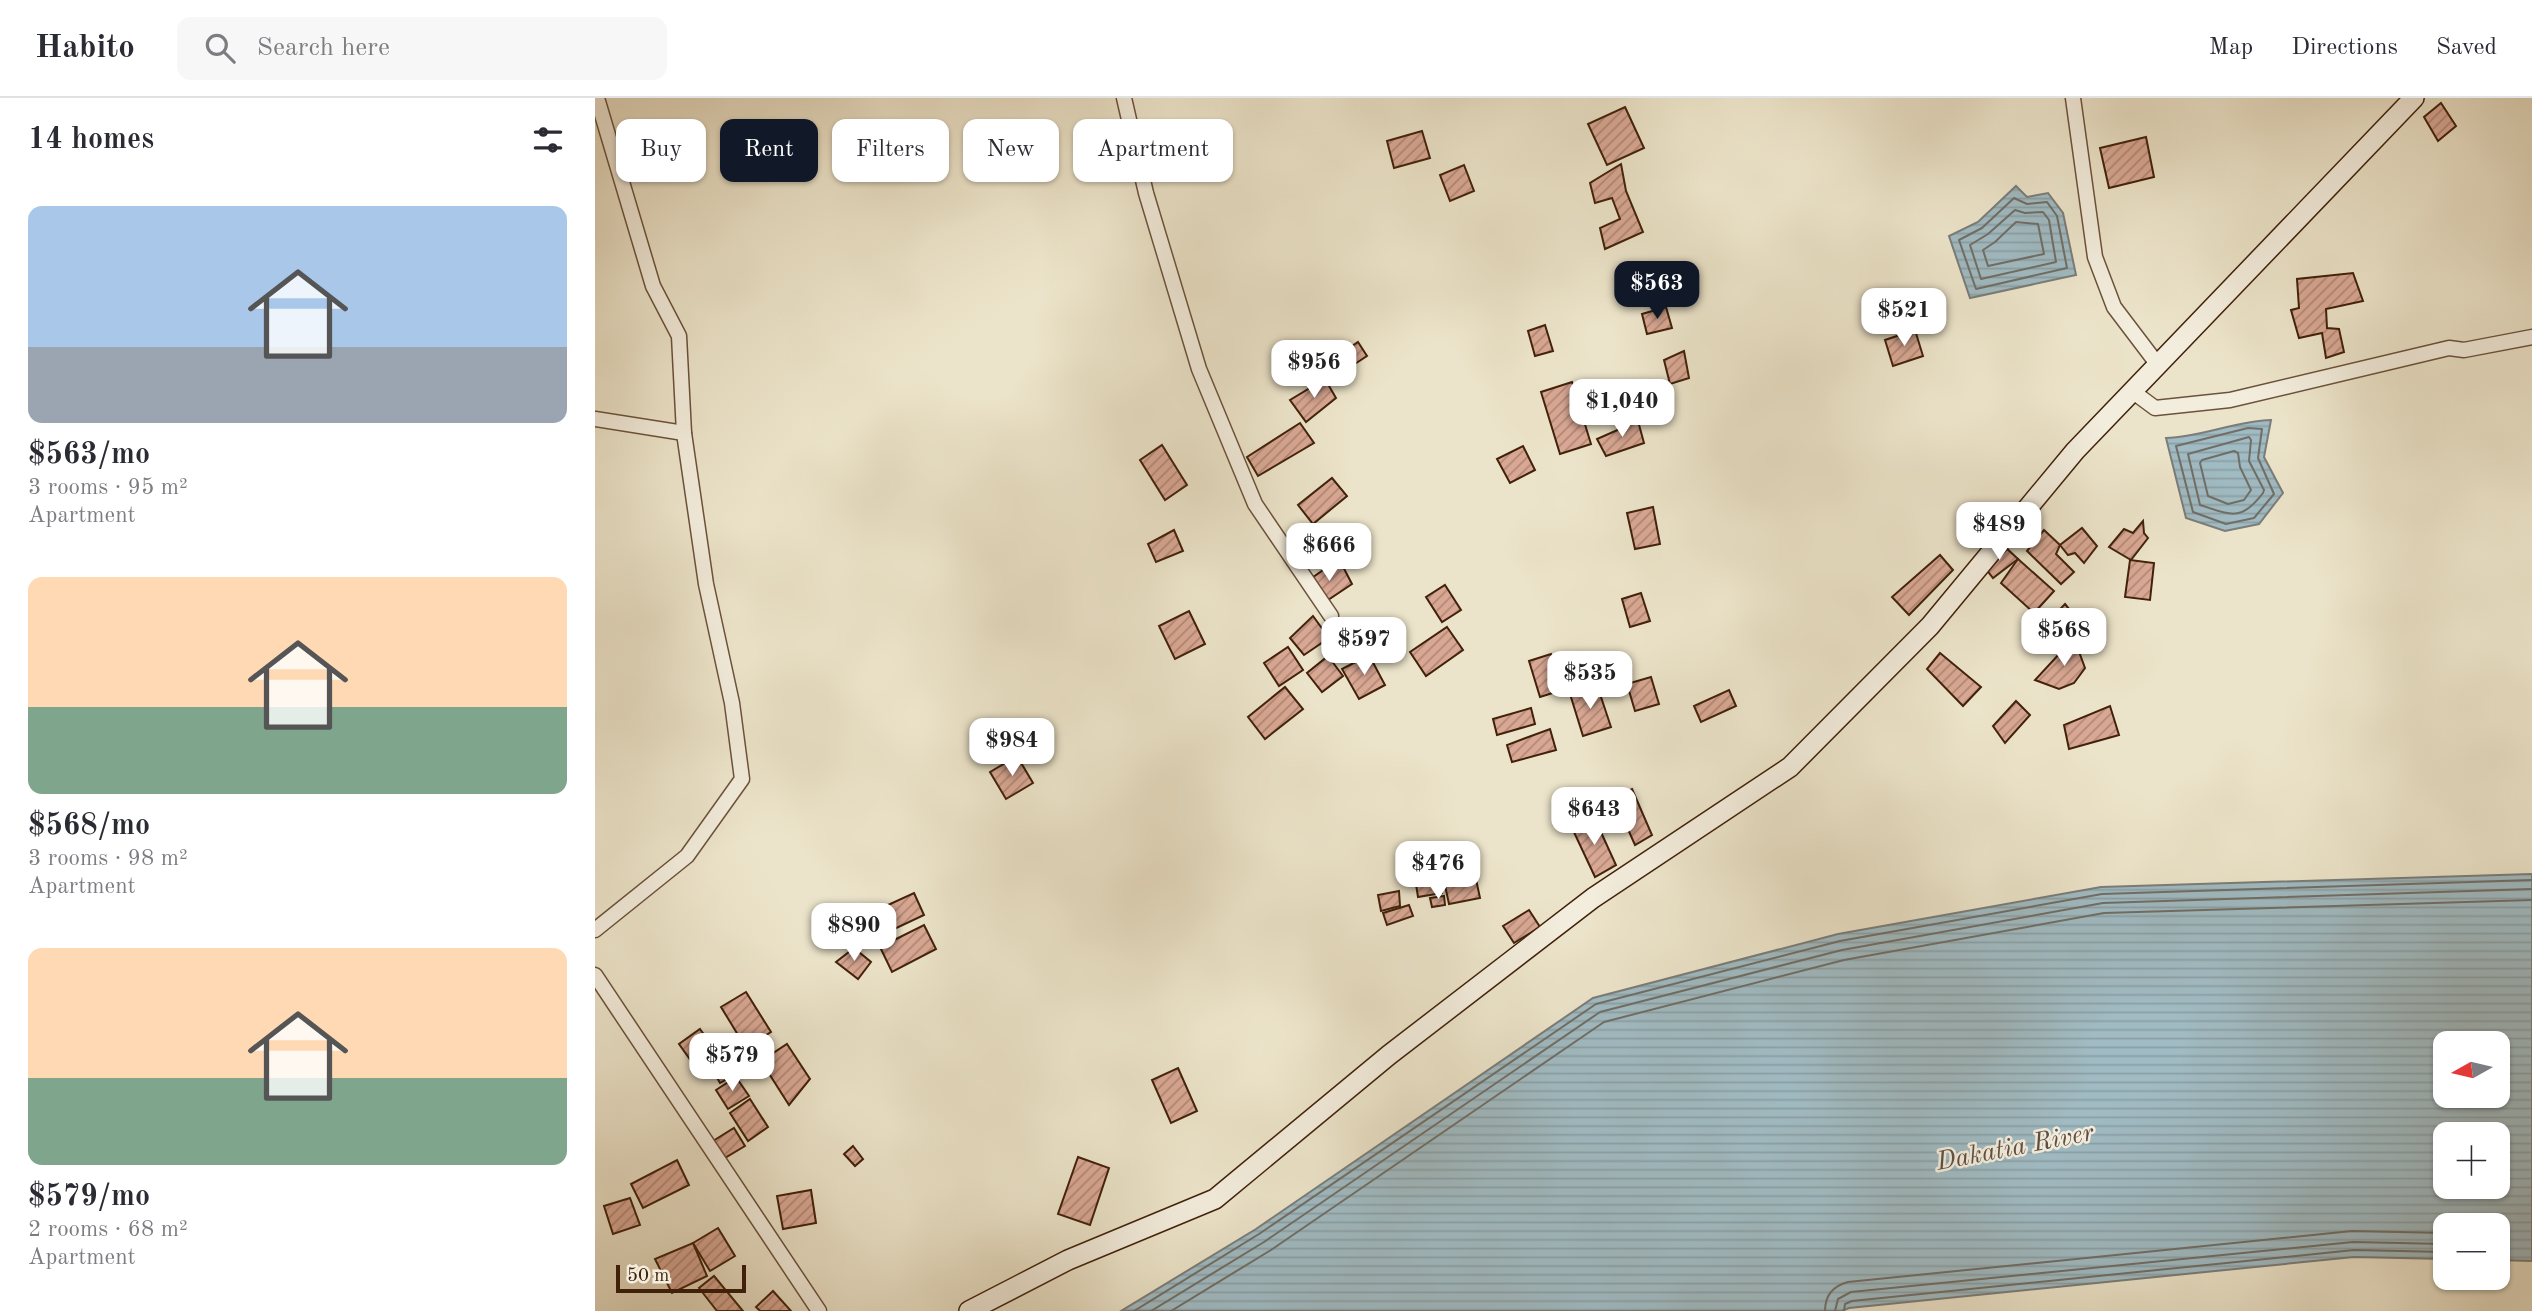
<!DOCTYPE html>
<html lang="en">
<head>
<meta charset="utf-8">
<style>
	body { margin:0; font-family:"Old Standard TT",serif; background:#f7f7f7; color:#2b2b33; height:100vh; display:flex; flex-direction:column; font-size:26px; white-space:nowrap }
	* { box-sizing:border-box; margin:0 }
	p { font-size:23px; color:#7c7c81 }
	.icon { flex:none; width:38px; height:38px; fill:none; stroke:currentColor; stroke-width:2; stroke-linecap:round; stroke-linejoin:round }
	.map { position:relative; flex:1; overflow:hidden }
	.panel { display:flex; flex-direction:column; background:#fff; width:595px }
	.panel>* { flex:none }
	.guide { position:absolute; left:21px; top:21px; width:665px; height:63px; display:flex; gap:14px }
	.needle { width:46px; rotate:262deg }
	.tools { position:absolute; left:1838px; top:933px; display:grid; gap:14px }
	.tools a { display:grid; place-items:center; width:77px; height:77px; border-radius:14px; background:#fff; box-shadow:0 2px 5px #0004; font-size:35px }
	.scale { position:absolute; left:21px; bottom:18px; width:130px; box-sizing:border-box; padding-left:7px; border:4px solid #41210a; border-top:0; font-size:19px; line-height:24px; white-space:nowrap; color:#41210a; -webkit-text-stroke:5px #f3eddd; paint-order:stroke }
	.price { position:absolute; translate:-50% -60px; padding:0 16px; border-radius:14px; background:#fff; color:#222; font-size:23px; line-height:46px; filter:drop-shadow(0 2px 4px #0008) }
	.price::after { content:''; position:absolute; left:50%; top:42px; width:21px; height:16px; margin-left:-10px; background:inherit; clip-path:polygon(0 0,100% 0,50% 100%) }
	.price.selected { background:#111827; color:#fff }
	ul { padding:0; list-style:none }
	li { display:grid; align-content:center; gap:14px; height:371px; padding:0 28px }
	li span { display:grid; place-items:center; height:217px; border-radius:14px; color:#555 }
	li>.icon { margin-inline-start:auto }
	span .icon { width:126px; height:126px; fill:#fffc; stroke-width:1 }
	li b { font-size:30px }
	h2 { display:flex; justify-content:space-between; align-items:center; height:84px; padding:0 28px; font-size:30px }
	.pill { padding:0 24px; border-radius:14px; background:#fff; box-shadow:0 2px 5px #0004; font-size:24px; line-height:63px }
	.pill.selected { background:#111827; color:#fff }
	header { display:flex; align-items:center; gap:42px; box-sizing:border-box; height:98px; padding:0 35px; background:#fff; border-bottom:2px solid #e1e1e2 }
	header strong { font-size:33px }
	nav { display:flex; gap:38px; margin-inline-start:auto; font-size:24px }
	.search { width:490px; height:63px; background:#f7f7f7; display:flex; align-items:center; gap:18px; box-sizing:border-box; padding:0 24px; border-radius:14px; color:#7c7c81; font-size:26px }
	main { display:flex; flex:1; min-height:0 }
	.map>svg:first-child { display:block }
	.water { fill:url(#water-rules); stroke:#7a7d79; stroke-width:2; fill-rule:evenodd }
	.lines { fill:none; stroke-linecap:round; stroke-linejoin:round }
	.shore { stroke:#706e66; stroke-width:2 }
	.building { fill:url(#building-hatch); stroke:#41210a; stroke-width:2 }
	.minor-casing { stroke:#6c523a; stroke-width:17 }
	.secondary-casing { stroke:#41210a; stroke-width:22 }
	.minor { stroke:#f3eddd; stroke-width:14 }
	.secondary { stroke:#f3eddd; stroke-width:19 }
	.labels { text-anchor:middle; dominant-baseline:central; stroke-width:5; stroke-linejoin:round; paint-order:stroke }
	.water-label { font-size:26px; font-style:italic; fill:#5e4f42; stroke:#f3eddd }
</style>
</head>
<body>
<header>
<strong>Habito</strong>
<div class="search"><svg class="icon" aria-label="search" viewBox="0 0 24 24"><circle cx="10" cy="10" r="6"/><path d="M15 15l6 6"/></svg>Search here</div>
<nav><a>Map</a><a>Directions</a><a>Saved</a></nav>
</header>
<main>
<section class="panel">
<h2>14 homes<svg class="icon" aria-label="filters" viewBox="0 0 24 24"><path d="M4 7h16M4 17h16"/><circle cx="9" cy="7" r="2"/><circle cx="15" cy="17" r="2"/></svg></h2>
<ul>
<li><span style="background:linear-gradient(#a9c7e8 65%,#9aa5b1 0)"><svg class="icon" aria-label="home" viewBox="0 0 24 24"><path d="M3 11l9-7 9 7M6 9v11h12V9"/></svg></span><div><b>$563/mo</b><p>3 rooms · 95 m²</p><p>Apartment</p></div></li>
<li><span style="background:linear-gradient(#ffd9b3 60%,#7fa58c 0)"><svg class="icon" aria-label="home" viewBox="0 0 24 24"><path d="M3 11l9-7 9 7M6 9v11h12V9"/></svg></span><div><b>$568/mo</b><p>3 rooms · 98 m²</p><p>Apartment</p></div></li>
<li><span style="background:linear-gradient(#ffd9b3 60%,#7fa58c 0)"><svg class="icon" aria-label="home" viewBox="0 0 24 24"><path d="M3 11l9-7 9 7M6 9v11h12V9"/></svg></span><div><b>$579/mo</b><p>2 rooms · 68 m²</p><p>Apartment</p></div></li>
</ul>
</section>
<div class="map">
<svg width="1937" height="1213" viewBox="0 0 1937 1213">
	<defs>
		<pattern id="water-rules" width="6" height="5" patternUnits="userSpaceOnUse" patternTransform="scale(1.75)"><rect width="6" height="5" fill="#a0bbc3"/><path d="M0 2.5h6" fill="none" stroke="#8ba0a6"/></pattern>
		<pattern id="building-hatch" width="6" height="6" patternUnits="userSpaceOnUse" patternTransform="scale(1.75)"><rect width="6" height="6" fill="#d9a894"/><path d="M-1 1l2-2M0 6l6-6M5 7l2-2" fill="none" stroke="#b28877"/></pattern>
	</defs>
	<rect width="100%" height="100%" fill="#ece4ca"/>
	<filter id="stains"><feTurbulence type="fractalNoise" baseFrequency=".00286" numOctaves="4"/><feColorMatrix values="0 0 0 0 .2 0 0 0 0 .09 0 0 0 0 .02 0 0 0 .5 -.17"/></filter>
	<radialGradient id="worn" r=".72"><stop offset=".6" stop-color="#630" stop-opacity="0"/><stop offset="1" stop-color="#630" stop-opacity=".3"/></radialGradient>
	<g class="water">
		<polygon points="1421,88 1432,99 1453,95 1468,115 1481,177 1375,200 1354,138 1383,124"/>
		<path d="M 1676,322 L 1669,359 L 1688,395 L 1664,426 L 1630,433 L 1591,420 L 1571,340 C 1607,339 1640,323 1676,322 Z"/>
		<path d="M 1937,776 L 1937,1163 L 1902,1162 L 1902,1127 L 1850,1127 L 1850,1161 L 1759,1159 L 1254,1210 L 1247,1213 L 526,1213 L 661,1131 L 998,900 L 1243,836 L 1506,789 ZM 1902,945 L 1902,998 L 1850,998 L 1850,945 ZM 1902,1036 L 1902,1088 L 1850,1088 L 1850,1036 Z"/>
	</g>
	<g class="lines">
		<g class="shore">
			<polygon points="1419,100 1432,106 1452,104 1462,118 1472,170 1381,191 1364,142 1387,130"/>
			<polygon points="1420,112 1430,115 1448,114 1454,122 1461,164 1386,181 1375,147 1393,136"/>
			<polygon points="1421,124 1443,126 1449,156 1393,168 1388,152 1400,144"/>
			<polygon points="1653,330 1667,331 1663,360 1679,396 1659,420 1631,426 1598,414 1581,348"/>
			<path d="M 1654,339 L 1656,342 L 1654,363 L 1669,392 L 1668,395 C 1646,424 1636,417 1605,407 L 1593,356 Z"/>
			<polygon points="1639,353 1643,355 1645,369 1656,392 1649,402 1633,406 1613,398 1605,365 1607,362"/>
			<polyline points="539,1213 664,1136 1001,906 1245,843 1507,796 1937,782"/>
			<polyline points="556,1213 669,1144 1005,914 1247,852 1508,805 1937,791"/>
			<polyline points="576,1213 676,1152 1009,924 1249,862 1509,815 1937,802"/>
			<path d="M 1230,1213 C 1230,1197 1238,1188 1253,1184 L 1757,1133 L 1850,1135"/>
			<polyline points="1240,1213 1243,1201 1256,1194 1758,1144 1850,1146"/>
			<polyline points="1249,1213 1250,1206 1257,1203 1759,1152 1850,1154"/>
		</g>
	</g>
	<g class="building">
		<polygon points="1846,5 1861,28 1843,43 1829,19"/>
		<polygon points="1030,9 1049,50 1012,67 993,26"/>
		<polygon points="577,32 585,72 550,80 541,40"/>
		<polygon points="827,33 835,60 799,70 792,43"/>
		<polygon points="1551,39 1559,79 1514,90 1505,50"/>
		<polygon points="1026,66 1031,93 1048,134 1010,151 1005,130 1025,121 1017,100 1000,105 995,85"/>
		<polygon points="869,67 879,93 855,103 845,77"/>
		<polygon points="1758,175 1768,203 1731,211 1732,230 1744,231 1749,254 1731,260 1727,235 1704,240 1696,212 1704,210 1702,181"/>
		<polygon points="1071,209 1077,230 1052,236 1047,216"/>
		<polygon points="950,227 958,253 940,258 933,233"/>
		<polygon points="1320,232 1328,258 1298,268 1290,242"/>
		<polygon points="763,244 772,258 749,273 740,260"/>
		<polygon points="1089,253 1094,280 1075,286 1069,262"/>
		<polygon points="730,281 741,300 711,324 695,302"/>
		<polygon points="977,284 996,346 965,356 946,294"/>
		<polygon points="1043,323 1049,345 1011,358 1002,341"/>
		<polygon points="705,325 719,345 663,378 652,359"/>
		<polygon points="567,347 592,387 570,402 545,362"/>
		<polygon points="928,348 940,372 915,385 902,361"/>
		<polygon points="737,380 752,398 718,426 703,407"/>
		<polygon points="1058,409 1065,446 1040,451 1032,415"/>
		<polygon points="1548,423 1549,435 1553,440 1536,462 1514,449 1529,431 1538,435"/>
		<polygon points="1487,430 1502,448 1489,465 1480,455 1473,457 1465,447"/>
		<polygon points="579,432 588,453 561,464 553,446"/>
		<polygon points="1449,432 1465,447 1461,456 1479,474 1466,486 1432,453"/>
		<polygon points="1409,448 1423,461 1398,480 1387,466"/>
		<polygon points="1345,457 1358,472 1314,517 1297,499"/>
		<polygon points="744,461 757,486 724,508 711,484"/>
		<polygon points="1423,461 1459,493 1439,515 1406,485"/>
		<polygon points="1535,462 1559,465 1555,502 1530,499"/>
		<polygon points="850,487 866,512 847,524 831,499"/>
		<polygon points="1046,495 1055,523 1035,529 1027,501"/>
		<polygon points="1470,506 1487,527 1469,542 1453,524"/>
		<polygon points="594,513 610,546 580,561 564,528"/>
		<polygon points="718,518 734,540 709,557 695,540"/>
		<polygon points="852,529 868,552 831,578 815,554"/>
		<polygon points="1479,540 1490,570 1479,585 1464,591 1440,582"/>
		<polygon points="693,549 708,572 684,588 669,565"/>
		<polygon points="1345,555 1386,589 1368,608 1332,571"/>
		<polygon points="956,556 967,592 945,599 934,563"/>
		<polygon points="774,557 790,587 764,601 747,571"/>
		<polygon points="733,558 748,578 727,594 712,575"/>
		<polygon points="1056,579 1064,606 1040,613 1032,586"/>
		<polygon points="1002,587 1016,629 988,638 975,596"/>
		<polygon points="690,589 708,611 670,641 653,619"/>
		<polygon points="1134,592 1141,608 1106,624 1099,608"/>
		<polygon points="1421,603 1435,617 1410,645 1398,628"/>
		<polygon points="1515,608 1524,637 1474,651 1469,627"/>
		<polygon points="936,610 940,626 902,637 898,621"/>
		<polygon points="955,631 961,652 917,664 912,647"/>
		<polygon points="422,658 438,685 411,701 395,674"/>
		<polygon points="1037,691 1057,737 1040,747 1019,700"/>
		<polygon points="999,719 1021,767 1000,779 977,730"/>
		<polygon points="857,750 860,772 847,774 844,752"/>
		<polygon points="839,751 847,795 823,799 816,755"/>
		<polygon points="879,772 885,800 854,806 848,778"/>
		<polygon points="804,793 805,808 786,813 783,797"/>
		<polygon points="319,795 329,817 293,834 282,812"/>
		<polygon points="849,798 850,807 837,809 835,800"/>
		<polygon points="814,807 818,818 792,827 788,815"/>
		<polygon points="934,812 945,829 919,845 908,828"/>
		<polygon points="329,827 341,851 297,874 285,849"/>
		<polygon points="259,850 276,864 263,881 241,864"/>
		<polygon points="151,894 176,934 151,950 126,909"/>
		<polygon points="105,931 120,952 99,967 84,946"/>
		<polygon points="192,946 215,981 194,1007 166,963"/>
		<polygon points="132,960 141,976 125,985 116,969"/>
		<polygon points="583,970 602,1013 576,1025 557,982"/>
		<polygon points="141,979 154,998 133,1011 121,992"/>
		<polygon points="155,1001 173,1029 153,1043 135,1015"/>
		<polygon points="139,1030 150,1048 128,1061 118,1043"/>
		<polygon points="258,1048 268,1061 260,1068 249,1056"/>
		<polygon points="483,1059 514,1070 495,1127 463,1116"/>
		<polygon points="82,1062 94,1087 48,1110 36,1086"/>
		<polygon points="216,1092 221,1125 188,1131 182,1098"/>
		<polygon points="35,1100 45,1127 18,1136 9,1108"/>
		<polygon points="123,1130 140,1158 115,1173 98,1145"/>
		<polygon points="98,1145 112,1178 77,1195 60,1161"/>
		<polygon points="119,1178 148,1213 122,1213 104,1190"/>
		<polygon points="178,1193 196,1213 165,1213 161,1209"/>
	</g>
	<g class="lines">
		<g class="minor-casing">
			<g id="minor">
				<polyline points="529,0 551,95 604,271 660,406 736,518"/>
				<polyline points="1478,0 1500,159 1519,209 1563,267"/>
				<polyline points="1537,293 1560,310 1635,302 1854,250 1869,252 1937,239"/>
				<polyline points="0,321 89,335"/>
				<polyline points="0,832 92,758 147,681 137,605 111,486 89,335 84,238 58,188 2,0"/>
				<polyline points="0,877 224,1213"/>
			</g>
		</g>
		<g class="secondary-casing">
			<polyline id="secondary" points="374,1213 473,1162 620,1101 794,957 998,800 1195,669 1335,528 1480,353 1819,0"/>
		</g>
		<use href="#minor" class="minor"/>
		<use href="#secondary" class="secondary"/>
	</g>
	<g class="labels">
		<g class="water-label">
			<text transform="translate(1420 1050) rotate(-11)">Dakatia River</text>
		</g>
	</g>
	<rect width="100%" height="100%" filter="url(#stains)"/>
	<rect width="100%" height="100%" fill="url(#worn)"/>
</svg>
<div class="tools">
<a><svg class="needle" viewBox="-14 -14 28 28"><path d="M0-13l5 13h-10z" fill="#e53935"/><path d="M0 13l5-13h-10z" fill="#7c7c81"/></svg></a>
<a>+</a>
<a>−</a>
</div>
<div class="scale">50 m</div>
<b class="price selected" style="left:1062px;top:223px">$563</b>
<b class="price" style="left:1309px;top:250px">$521</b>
<b class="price" style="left:719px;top:302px">$956</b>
<b class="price" style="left:1027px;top:341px">$1,040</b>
<b class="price" style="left:1404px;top:464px">$489</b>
<b class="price" style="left:734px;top:485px">$666</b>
<b class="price" style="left:1469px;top:570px">$568</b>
<b class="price" style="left:769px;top:579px">$597</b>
<b class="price" style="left:995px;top:613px">$535</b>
<b class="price" style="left:417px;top:680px">$984</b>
<b class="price" style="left:999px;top:749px">$643</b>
<b class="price" style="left:843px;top:803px">$476</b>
<b class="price" style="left:259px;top:865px">$890</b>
<b class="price" style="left:137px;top:995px">$579</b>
<div class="guide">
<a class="pill">Buy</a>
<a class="pill selected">Rent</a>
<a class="pill">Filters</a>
<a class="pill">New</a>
<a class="pill">Apartment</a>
</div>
</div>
</main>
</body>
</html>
